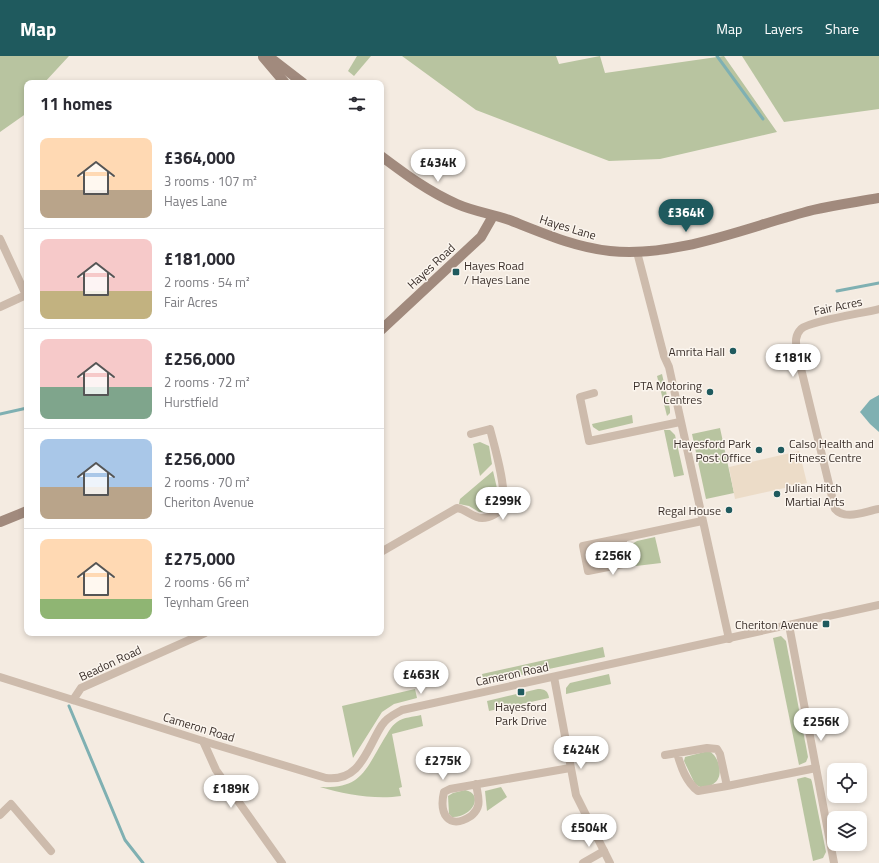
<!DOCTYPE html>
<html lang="en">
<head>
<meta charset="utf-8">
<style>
	body { margin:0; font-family:"Titillium Web",sans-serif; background:#f7f7f7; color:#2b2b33; height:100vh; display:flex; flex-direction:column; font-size:15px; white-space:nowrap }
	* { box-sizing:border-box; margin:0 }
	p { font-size:13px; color:#7c7c81 }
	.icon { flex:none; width:22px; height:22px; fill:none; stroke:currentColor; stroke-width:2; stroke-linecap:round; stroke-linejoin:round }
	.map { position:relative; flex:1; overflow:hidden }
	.panel { position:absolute; left:24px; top:24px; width:360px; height:556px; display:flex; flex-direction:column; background:#fff; border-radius:8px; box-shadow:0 2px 6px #0003 }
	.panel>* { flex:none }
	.tools { position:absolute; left:827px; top:707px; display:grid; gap:8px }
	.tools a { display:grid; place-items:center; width:40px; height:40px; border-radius:8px; background:#fff; box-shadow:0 2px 6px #0003; font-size:20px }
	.price { position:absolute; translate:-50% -34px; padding:0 9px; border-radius:14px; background:#fff; color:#222; font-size:13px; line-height:26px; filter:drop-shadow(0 1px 2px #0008) }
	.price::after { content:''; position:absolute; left:50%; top:24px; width:12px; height:9px; margin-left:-6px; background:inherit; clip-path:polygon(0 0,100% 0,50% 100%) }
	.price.on { background:#1f5a5e; color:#fff }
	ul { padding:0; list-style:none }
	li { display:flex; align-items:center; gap:12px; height:100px; padding:0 16px }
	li+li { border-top:1px solid #e1e1e2 }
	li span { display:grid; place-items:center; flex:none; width:112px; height:80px; border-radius:8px; color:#555 }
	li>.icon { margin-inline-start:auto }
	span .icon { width:48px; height:48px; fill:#fffc; stroke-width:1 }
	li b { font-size:17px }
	h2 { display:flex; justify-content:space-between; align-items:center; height:48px; padding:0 16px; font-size:17px }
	header { display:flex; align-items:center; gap:24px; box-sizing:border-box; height:56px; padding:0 20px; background:#1f5a5e; color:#fff }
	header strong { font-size:19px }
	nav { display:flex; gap:22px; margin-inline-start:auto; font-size:14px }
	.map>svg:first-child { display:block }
	.green { fill:#b8c4a0 }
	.plaza { fill:#ecdcc8 }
	.water { fill:#7fb0b2 }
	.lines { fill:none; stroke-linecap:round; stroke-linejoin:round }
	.stream { stroke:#7fb0b2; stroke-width:3 }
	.minor { stroke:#cdbbac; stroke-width:8 }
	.secondary { stroke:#a18a7d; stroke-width:10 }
	.poi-dot { fill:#1f5a5e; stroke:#fbf5ee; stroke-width:1.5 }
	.labels { text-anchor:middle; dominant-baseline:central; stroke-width:3; stroke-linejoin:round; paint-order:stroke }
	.street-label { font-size:12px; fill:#3b302b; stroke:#fbf5ee }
	.poi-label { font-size:12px; fill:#3b302b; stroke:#fbf5ee; text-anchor:end }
</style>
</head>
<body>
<header>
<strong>Map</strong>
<nav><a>Map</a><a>Layers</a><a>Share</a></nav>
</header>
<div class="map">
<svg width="879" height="807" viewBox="0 0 879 807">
	<rect width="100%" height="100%" fill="#f4ebe1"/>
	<g class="green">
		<polygon points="0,0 69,0 44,27 27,27 27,45 25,47 27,49 27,57 0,76"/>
		<polygon points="357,0 371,0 354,20 348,15"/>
		<polygon points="402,0 556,0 559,8 600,0 605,17 724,0 777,76 660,103 609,105 476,54"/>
		<polygon points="742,0 879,0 879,53 784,66"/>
		<polygon points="662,318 670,353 670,357 667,360 657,320"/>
		<polygon points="632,359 633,367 599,375 593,371 592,368"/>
		<polygon points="720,372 734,437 706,443 692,378"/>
		<polygon points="664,374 670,374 675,379 684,419 674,421"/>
		<polygon points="480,386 489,390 492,408 480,420 473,388"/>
		<polygon points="493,415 499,441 495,450 488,456 479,456 469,450 459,448 460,443"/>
		<polygon points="655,481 661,507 636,510 632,488 637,485"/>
		<path d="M 611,489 C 618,489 622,494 621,501 L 617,505 L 598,509 L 589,504 L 589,498 L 592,494 Z"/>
		<polygon points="781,580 786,585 808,701 806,706 799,709 773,582"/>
		<polygon points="603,591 605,601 484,627 482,618"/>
		<polygon points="609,618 611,628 566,638 566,632 570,627"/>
		<polygon points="415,633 417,642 394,648 382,656 353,702 342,650"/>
		<path d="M 538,633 C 545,633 548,635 549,642 L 489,655 L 487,645 Z"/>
		<path d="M 421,659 L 423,670 L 392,678 L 402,731 L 399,732 L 401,740 C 375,744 344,738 320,731 C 361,733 365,715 384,683 C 388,677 391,670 397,666 C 404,661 413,661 421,659 Z"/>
		<path d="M 708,695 C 720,698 730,732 700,731 L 695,728 L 684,705 L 685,701 Z"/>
		<polygon points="805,721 811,723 812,726 826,796 823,802 813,805 797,723"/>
		<polygon points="501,731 507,741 487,755 485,735"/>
		<path d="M 465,734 C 485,738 472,762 452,761 L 449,758 L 448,740 L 453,737 Z"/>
	</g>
	<polygon class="plaza" points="799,395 807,427 735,443 729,411"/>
	<polygon class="water" points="879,339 879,376 870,368 860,356 870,344"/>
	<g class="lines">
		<g class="stream">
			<polyline points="717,0 763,63"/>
			<polyline points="837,235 879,227"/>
			<polyline points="0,358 27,352"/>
			<polyline points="69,650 125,784 143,807"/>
		</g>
		<g class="minor">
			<polyline points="0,183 26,239 0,251"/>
			<polyline points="637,196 664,300 669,311 729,583"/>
			<path d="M 879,253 C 864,257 810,265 801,273 C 794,280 796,288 797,296 L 835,453 C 845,465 866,455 879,453"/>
			<polyline points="594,337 580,341 589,385 680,366"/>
			<polyline points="622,482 583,490 588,515 628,507 622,482 702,465"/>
			<path d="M 381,496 L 457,452 C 466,453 473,462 482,462 C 490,462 500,457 502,450 C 508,435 494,389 490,373 L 471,378"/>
			<polyline points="789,569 834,807"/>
			<path d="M 0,621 L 203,685 L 326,722 C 361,726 367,692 382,669 C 387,661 395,658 402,654 L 879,549"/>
			<polyline points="554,621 576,739 610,807"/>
			<polyline points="73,644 81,632 205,577"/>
			<polyline points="203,685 216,714 282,807"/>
			<polyline points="665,699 677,697"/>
			<path d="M 476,728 C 477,735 480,744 478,750 C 477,755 474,757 471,760 C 448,775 439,757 444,736 L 450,733 L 570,712"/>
			<path d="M 727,730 L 698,735 C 686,726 681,711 677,697 L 707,692 L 717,693 L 720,698 L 727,730 L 816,712"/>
			<polyline points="0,759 11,748 51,795"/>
			<polyline points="583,807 604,795"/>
		</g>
		<g class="secondary">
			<polyline points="268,0 303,27"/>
			<polyline points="263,1 285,27"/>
			<path d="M 381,100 C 405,118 429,136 457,148 C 475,156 494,158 512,165 C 545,178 575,191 610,195 C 678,202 749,170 813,154 C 835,149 857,146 879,142"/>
			<polyline points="381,274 481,181 493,160"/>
			<polyline points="0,466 27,455"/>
		</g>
	</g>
	<g class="poi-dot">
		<rect x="452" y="212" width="8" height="8" rx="2"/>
		<circle cx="733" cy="295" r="4"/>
		<circle cx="710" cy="336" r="4"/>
		<circle cx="759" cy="394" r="4"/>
		<circle cx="781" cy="394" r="4"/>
		<circle cx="777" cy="438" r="4"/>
		<circle cx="729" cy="454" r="4"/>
		<rect x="822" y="564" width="8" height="8" rx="2"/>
		<rect x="517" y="632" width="8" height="8" rx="2"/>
	</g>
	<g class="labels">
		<g class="street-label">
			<text transform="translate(568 171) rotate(17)">Hayes Lane</text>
			<text transform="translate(431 210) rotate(-43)">Hayes Road</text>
			<text transform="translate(838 250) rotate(-12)">Fair Acres</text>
			<text transform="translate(110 607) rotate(-25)">Beadon Road</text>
			<text transform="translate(512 618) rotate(-12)">Cameron Road</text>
			<text transform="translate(199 671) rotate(17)">Cameron Road</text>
		</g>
		<g class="poi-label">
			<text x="464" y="209" text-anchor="start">Hayes Road<tspan x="464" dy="14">/ Hayes Lane</tspan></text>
			<text x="725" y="295">Amrita Hall</text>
			<text x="702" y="329">PTA Motoring<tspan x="702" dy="14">Centres</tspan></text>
			<text x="751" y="387">Hayesford Park<tspan x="751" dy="14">Post Office</tspan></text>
			<text x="789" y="387" text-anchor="start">Calso Health and<tspan x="789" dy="14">Fitness Centre</tspan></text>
			<text x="785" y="431" text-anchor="start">Julian Hitch<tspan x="785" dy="14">Martial Arts</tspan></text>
			<text x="721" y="454">Regal House</text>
			<text x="818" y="568">Cheriton Avenue</text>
			<text x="521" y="650" text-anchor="middle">Hayesford<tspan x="521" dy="14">Park Drive</tspan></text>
		</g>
	</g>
</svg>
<div class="tools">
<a><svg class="icon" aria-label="locate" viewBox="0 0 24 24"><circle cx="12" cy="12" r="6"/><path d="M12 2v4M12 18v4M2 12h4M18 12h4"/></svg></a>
<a><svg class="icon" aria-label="layers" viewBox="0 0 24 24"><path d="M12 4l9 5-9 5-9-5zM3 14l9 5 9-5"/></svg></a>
</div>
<b class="price" style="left:438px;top:127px">£434K</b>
<b class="price on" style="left:686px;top:177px">£364K</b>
<b class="price" style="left:793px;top:322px">£181K</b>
<b class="price" style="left:503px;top:465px">£299K</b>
<b class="price" style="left:613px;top:520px">£256K</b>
<b class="price" style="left:421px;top:639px">£463K</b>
<b class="price" style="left:821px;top:686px">£256K</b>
<b class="price" style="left:581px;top:714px">£424K</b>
<b class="price" style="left:443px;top:725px">£275K</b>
<b class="price" style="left:231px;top:753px">£189K</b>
<b class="price" style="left:589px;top:792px">£504K</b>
<section class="panel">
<h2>11 homes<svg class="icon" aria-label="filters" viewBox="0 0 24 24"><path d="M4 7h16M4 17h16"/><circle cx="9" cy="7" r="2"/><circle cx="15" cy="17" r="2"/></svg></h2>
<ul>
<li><span style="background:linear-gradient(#ffd9b3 65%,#b9a48a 0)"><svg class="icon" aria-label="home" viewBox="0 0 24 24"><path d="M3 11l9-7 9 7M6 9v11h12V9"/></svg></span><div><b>£364,000</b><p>3 rooms · 107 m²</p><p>Hayes Lane</p></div></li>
<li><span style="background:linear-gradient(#f6c9c9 65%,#c2b280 0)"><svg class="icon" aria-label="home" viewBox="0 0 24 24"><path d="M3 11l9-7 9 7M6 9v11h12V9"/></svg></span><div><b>£181,000</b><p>2 rooms · 54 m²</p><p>Fair Acres</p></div></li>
<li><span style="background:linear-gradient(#f6c9c9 60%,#7fa58c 0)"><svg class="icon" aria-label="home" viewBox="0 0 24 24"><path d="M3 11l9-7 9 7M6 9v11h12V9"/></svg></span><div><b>£256,000</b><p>2 rooms · 72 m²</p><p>Hurstfield</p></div></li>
<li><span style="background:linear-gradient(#a9c7e8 60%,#b9a48a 0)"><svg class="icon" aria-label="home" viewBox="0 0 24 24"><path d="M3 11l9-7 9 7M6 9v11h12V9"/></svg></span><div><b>£256,000</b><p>2 rooms · 70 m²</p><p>Cheriton Avenue</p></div></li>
<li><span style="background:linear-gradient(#ffd9b3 75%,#8fb573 0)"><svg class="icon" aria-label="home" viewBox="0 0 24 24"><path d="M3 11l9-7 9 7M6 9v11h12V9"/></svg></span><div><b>£275,000</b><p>2 rooms · 66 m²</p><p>Teynham Green</p></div></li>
</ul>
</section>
</div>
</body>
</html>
